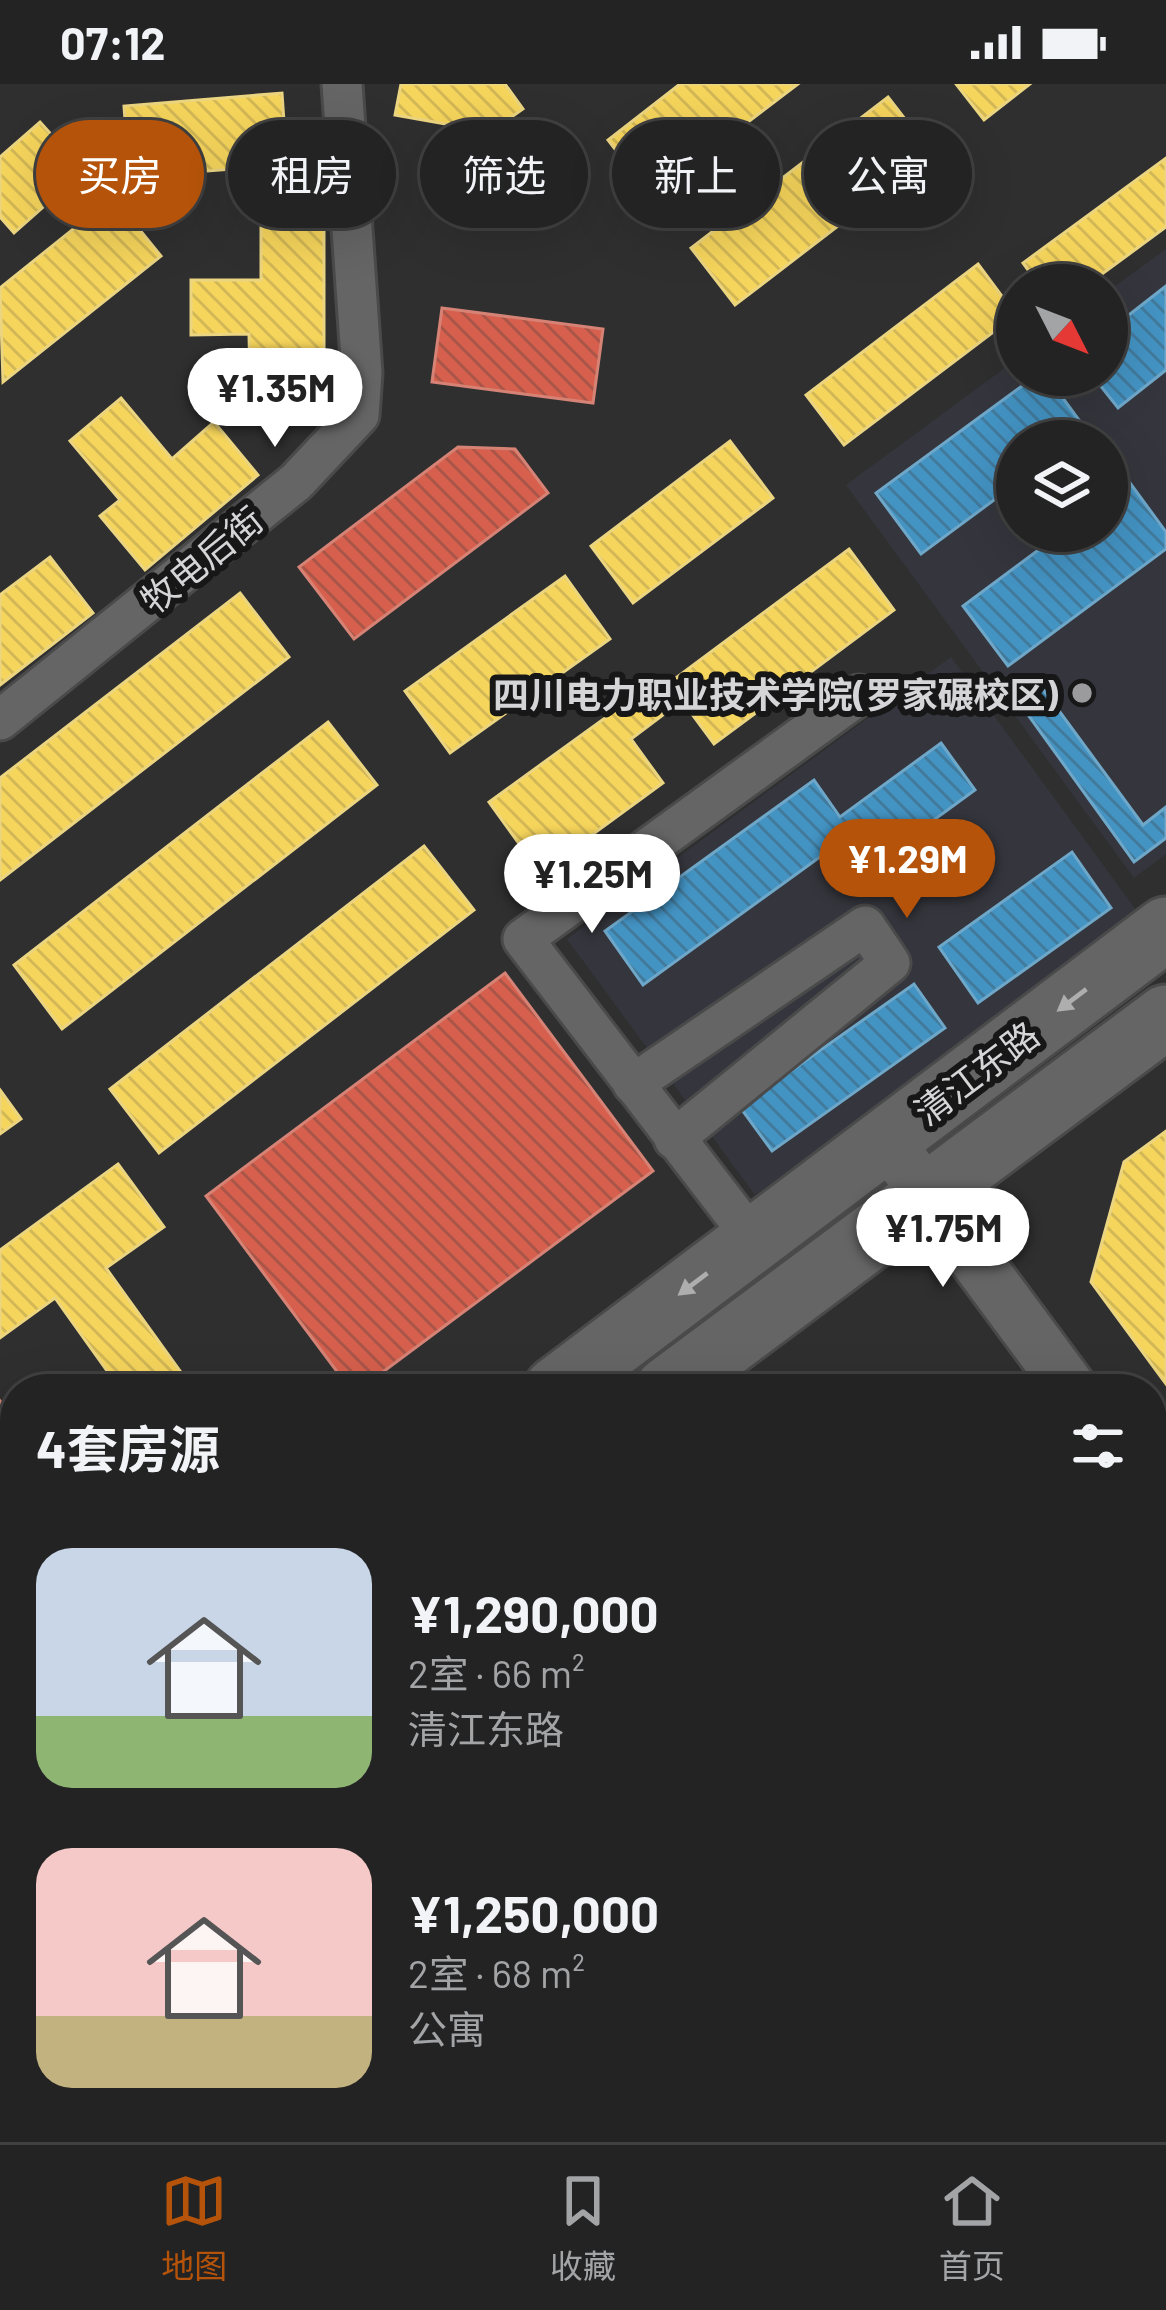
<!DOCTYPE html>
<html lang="zh">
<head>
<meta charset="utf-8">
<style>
	body { margin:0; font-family:Barlow,"Noto Sans SC",sans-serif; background:#2f2f31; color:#f1f3f6; height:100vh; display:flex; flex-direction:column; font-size:45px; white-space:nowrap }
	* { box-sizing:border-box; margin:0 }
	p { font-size:39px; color:#a3a4a6 }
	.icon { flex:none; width:66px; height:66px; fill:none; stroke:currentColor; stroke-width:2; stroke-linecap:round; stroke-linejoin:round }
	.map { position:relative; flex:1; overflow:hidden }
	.panel { position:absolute; left:0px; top:1290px; width:1167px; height:768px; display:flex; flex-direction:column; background:#232324; border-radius:48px 48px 0 0; box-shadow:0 12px 48px #0002,0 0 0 3px #404041 }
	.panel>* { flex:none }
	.guide { position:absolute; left:36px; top:36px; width:1095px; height:108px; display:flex; gap:24px }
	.needle { width:78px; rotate:132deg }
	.fabs { position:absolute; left:996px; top:180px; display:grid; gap:24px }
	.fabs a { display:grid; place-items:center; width:132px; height:132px; border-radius:50%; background:#232324; box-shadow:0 12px 48px #0002,0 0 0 3px #404041; font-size:60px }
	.price { position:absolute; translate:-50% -102px; padding:0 27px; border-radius:42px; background:#fff; color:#222; font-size:39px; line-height:78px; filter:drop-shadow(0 3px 6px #0008) }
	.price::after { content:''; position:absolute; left:50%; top:72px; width:36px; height:27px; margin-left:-18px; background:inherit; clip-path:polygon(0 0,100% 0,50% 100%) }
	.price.selected { background:#b45309; color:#fff }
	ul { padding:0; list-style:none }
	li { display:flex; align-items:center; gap:36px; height:300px; padding:0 36px }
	li span { display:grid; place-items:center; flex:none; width:336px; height:240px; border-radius:36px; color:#555 }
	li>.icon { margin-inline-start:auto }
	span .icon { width:144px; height:144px; fill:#fffc; stroke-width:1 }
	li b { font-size:51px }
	h2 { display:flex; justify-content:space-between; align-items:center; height:144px; padding:0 36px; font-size:51px }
	.tag { padding:0 42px; border-radius:54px; background:#232324; box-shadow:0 12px 48px #0002,0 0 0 3px #404041; font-size:42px; line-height:108px }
	.tag.selected { background:#b45309; color:#fff }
	.status { display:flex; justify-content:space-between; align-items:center; height:84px; padding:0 60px; background:#232324; direction:ltr }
	.status svg { height:33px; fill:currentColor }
	.tab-bar { display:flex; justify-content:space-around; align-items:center; height:168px; border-top:3px solid #404041; background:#232324; font-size:33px; color:#a3a4a6 }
	.tab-bar a { display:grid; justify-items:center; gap:6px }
	.tab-bar .selected { color:#b45309 }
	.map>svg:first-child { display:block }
	.built { fill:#35363d; fill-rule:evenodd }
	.homes { fill:url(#homes-back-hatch); stroke:#ecd581; stroke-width:3 }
	.shops { fill:url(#shops-back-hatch); stroke:#d68376; stroke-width:3 }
	.schools { fill:url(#schools-back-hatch); stroke:#6fa7c9; stroke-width:3 }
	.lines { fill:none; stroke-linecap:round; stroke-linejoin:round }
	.service-casing { stroke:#4a4a4b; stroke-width:27 }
	.minor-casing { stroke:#4a4a4b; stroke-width:45 }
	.tertiary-casing { stroke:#4a4a4b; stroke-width:57 }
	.primary-casing { stroke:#4a4a4b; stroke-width:69 }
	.service { stroke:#656565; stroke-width:21 }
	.minor { stroke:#656565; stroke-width:39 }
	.tertiary { stroke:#656565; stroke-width:51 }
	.primary { stroke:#656566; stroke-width:63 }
	.oneway { fill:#aeaeaf }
	.poi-dot { fill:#9b9b9d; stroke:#171718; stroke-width:4.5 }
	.labels { text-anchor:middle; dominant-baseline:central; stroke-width:12; stroke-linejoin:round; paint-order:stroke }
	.street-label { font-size:36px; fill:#d5d5d7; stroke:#171718 }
	.poi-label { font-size:36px; font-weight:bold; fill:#d5d5d7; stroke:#171718; text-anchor:end }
</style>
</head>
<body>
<div class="status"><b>07:12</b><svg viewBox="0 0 49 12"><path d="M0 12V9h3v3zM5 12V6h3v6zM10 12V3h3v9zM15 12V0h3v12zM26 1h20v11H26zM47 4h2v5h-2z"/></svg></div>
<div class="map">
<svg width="1166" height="2058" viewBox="0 0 1166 2058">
	<defs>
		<pattern id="homes-back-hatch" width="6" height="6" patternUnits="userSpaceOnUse" patternTransform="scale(3)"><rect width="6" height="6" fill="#f6d55c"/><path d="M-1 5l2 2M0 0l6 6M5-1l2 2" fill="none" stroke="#d2b756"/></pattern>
		<pattern id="shops-back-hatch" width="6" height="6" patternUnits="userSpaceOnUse" patternTransform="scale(3)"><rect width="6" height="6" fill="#d6604d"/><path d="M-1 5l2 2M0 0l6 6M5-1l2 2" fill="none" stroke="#a95649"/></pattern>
		<pattern id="schools-back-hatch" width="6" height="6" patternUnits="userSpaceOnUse" patternTransform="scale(3)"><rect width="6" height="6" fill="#4393c3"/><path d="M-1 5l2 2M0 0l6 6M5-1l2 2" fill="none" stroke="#427a9c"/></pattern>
	</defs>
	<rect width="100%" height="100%" fill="#2f2f30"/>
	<g class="built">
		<path d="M 1166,165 L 1166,770 L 1134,794 L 846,401 L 1017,275 L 1017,291 L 1107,291 L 1107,208 ZM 1017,357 L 1107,357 L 1107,447 L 1017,447 Z"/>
		<polygon points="951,573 1139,830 755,1111 567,855"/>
	</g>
	<g class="homes">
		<polygon points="401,0 505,0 523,25 490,48 395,31"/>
		<polygon points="680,0 798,0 651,112 608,56"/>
		<polygon points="956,0 1030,0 984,36"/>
		<polygon points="282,9 287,81 129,93 124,22"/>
		<polygon points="888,13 932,70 735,221 691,164"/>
		<polygon points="40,38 84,87 14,149 0,133 0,73"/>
		<polygon points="1166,74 1166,143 1087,201 1039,201 1023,179"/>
		<polygon points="113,113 161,172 3,298 0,204"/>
		<polygon points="261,130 324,130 324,299 250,300 249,250 191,251 191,196 261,196"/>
		<polygon points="978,180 1016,231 844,361 806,311"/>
		<polygon points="121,314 172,375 214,338 258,391 145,486 100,432 120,416 70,357"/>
		<polygon points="730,357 773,414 633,519 591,462"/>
		<polygon points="849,465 894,526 714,660 669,599"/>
		<polygon points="50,473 93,529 0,601 0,511"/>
		<polygon points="565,492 610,555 450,669 405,607"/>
		<polygon points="240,509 289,573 0,796 0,694"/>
		<polygon points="645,605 663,631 631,655 663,699 540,789 489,718"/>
		<polygon points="328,638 377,701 62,945 14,881"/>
		<polygon points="424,762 474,826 159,1069 110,1005"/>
		<polygon points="0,1006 21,1035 0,1050"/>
		<polygon points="1166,1047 1166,1300 1091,1198 1124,1078"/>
		<polygon points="118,1080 164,1143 106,1184 193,1305 120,1305 55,1214 0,1254 0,1166"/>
		<polygon points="1153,1618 1166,1640 1166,1902 1152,1899 1158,1819 1152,1808"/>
		<polygon points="15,1888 15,1974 0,1985 0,1900"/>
		<polygon points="15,2013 15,2043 42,2043 52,2058 0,2058 0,2023"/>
		<polygon points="154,2043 254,2043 261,2058 161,2058"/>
		<polygon points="341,2043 419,2043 372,2058 346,2058"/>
		<rect x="505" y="2043" width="91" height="15"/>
		<polygon points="692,2043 863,2043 861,2058 690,2058"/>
		<polygon points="968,2043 975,2043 1014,2058 962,2058"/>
	</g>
	<g class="shops">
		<polygon points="442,224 603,245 593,319 432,298"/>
		<polygon points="458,363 515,365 548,409 354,555 299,483"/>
		<polygon points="505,889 653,1087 360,1305 350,1305 206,1112"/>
		<polygon points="0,1317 15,1337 15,1450 0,1430"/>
	</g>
	<g class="schools">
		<polygon points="1166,202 1166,286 1118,324 1092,291 1107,291 1107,248"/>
		<polygon points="1037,291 1046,291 1087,347 1074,357 1017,357 1017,399 921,470 876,409"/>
		<polygon points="1130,399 1166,448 1166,465 1008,582 963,522 1064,447 1107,447 1107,416"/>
		<polygon points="1043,605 1143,741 1166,723 1166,754 1134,778 1021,621"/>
		<polygon points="941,659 975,706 875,779 853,749 643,901 605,847 814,696 840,733"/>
		<polygon points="1072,768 1111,824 978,919 939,863"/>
		<polygon points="914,900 945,944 772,1067 740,1023"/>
	</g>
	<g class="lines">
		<g class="service-casing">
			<g id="service">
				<polyline points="1152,1570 1166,1587"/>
				<polyline points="1152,1996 1166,2000"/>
			</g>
		</g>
		<g class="minor-casing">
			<g id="minor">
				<polyline points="0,636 296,398 359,331 362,289 342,0"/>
				<polyline points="633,1000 865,842 890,879 674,1055"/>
				<polyline points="753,1155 523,855 859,611"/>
				<polyline points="0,1624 15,1644"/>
				<polyline points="112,2043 114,2058"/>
			</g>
		</g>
		<g class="tertiary-casing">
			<g id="tertiary">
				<polyline points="886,1055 1071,1305"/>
				<polyline points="1152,1414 1166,1433"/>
			</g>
		</g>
		<g class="primary-casing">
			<g id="primary">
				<polyline points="556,1305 1166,845"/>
				<polyline points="667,1305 1166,933"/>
				<polyline points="0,1729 15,1718"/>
				<polyline points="0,1814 15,1802"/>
			</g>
		</g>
		<use href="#service" class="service"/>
		<use href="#minor" class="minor"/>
		<use href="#tertiary" class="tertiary"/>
		<use href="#primary" class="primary"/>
	</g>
	<defs><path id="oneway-solid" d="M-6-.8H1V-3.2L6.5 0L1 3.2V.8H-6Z" transform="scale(3)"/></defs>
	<g class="oneway">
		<use href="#oneway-solid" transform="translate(1072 916) rotate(143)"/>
		<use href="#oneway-solid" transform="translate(693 1200) rotate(143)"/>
	</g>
	<circle class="poi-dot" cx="1082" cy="609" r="12"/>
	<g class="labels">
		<g class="street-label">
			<text transform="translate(201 475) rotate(-39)">牧电后街</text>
			<text transform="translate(976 988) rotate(-37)">清江东路</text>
		</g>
		<g class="poi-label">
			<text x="1058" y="609">四川电力职业技术学院(罗家碾校区)</text>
		</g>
	</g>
</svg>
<div class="fabs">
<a><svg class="needle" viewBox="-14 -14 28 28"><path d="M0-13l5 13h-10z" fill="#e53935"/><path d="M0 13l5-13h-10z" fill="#a3a4a6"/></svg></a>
<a><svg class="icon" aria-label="layers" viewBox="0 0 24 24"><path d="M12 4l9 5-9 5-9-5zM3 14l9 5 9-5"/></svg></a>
</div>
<b class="price" style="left:275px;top:366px">¥1.35M</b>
<b class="price selected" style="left:907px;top:837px">¥1.29M</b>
<b class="price" style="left:592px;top:852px">¥1.25M</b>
<b class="price" style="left:943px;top:1206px">¥1.75M</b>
<div class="guide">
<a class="tag selected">买房</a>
<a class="tag">租房</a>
<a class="tag">筛选</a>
<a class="tag">新上</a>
<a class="tag">公寓</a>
</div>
<section class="panel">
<h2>4套房源<svg class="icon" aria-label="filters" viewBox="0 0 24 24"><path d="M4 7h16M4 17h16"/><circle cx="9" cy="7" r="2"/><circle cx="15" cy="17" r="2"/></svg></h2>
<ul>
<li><span style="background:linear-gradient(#c9d6e8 70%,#8fb573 0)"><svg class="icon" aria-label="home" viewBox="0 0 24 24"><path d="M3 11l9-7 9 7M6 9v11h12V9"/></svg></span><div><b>¥1,290,000</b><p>2室 · 66 m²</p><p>清江东路</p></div></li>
<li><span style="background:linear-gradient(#f6c9c9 70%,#c2b280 0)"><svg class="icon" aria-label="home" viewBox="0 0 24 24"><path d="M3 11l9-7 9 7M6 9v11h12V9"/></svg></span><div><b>¥1,250,000</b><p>2室 · 68 m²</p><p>公寓</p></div></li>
</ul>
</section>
</div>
<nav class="tab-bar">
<a class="selected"><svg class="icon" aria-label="map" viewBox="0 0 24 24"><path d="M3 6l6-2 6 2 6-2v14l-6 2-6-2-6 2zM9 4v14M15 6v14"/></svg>地图</a>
<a><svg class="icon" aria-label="saved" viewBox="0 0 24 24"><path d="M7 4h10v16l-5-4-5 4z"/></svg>收藏</a>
<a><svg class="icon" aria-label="home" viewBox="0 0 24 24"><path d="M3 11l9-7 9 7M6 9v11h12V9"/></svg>首页</a>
</nav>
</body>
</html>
